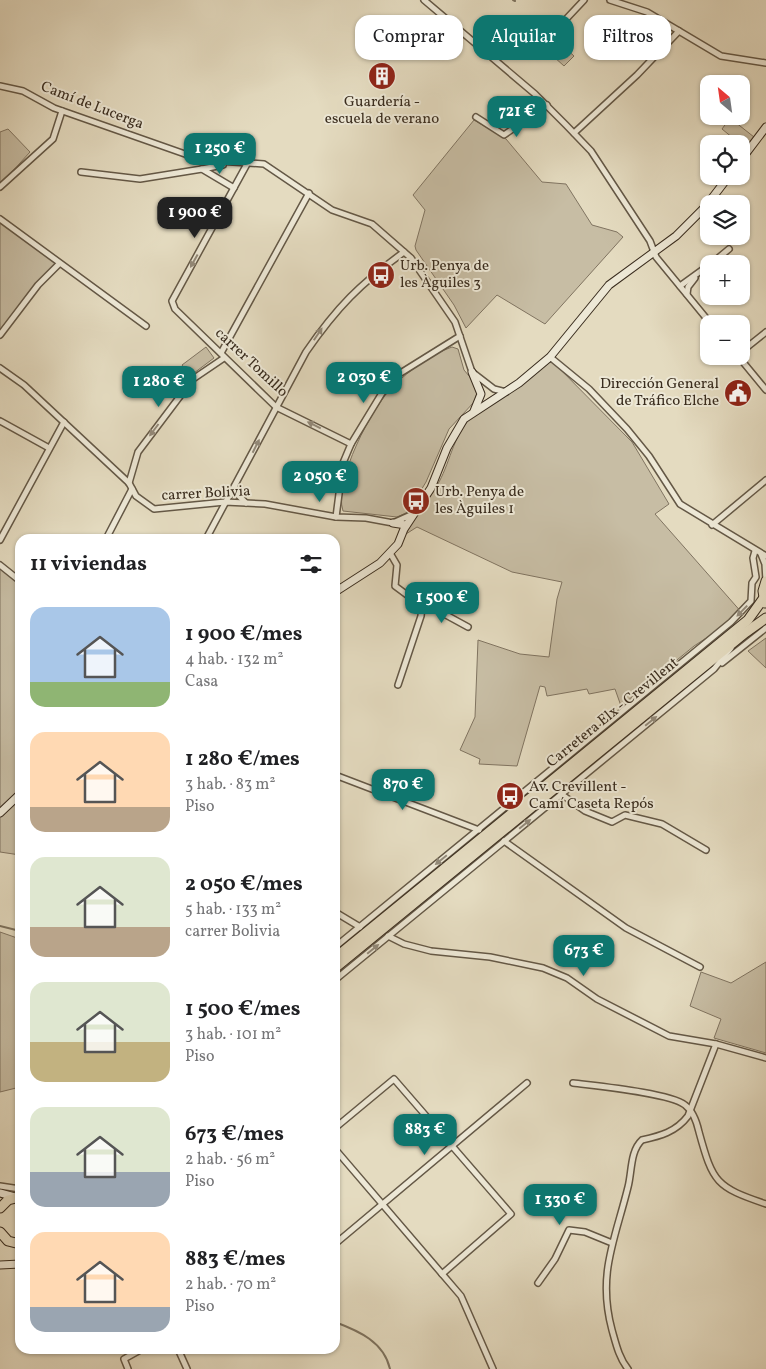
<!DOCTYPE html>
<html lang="es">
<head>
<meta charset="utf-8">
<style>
	body { margin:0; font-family:Vollkorn,serif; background:#f2f2f2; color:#202124; height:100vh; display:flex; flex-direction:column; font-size:19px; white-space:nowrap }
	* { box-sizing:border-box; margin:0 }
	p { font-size:16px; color:#757577 }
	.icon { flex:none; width:28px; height:28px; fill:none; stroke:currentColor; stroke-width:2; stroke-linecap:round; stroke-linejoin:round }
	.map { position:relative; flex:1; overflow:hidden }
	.details { position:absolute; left:15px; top:534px; width:325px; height:820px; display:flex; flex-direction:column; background:#fff; border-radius:15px; box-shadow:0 1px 4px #0004 }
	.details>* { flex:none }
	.banner { position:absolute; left:355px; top:15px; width:335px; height:45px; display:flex; gap:10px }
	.needle { width:32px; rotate:331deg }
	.buttons { position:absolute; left:700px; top:75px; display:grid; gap:10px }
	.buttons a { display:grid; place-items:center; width:50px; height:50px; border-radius:10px; background:#fff; box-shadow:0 1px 4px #0004; font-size:25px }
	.price { position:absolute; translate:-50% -42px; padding:0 11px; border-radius:10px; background:#0f766e; color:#fff; font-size:16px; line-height:32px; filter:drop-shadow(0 1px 2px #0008) }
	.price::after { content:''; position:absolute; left:50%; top:30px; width:15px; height:11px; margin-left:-8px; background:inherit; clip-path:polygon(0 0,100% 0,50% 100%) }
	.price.on { background:#222; color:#fff }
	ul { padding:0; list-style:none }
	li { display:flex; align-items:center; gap:15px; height:125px; padding:0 15px }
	li span { display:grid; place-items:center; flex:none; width:140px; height:100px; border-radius:15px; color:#555 }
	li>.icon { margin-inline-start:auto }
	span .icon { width:60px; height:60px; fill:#fffc; stroke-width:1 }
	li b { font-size:21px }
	h2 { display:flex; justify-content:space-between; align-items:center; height:60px; padding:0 15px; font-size:21px }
	.chip { padding:0 18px; border-radius:15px; background:#fff; box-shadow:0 1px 4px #0004; font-size:18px; line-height:45px }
	.chip.on { background:#0f766e; color:#fff }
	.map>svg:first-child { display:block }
	.green { fill:#c7bda4; stroke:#807461 }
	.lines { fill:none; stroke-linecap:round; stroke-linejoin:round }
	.stream { stroke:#7d725e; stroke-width:2 }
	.street-casing { stroke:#645846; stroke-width:8 }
	.secondary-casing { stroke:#392c1e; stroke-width:9 }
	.highway-casing { stroke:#392c1e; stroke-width:11 }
	.street { stroke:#ede8d6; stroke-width:5 }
	.secondary { stroke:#ede8d6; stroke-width:7 }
	.highway { stroke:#e4dbc0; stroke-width:9 }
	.oneway { fill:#938a7a }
	.labels { text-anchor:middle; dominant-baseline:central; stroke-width:4; stroke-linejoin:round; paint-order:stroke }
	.poi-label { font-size:15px; fill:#392c1e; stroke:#ede8d6; text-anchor:start }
	.street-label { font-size:15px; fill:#392c1e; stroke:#ede8d6 }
</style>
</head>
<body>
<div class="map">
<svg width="766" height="1369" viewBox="0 0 766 1369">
	<rect width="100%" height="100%" fill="#e4dbc0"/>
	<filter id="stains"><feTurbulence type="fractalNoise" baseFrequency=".004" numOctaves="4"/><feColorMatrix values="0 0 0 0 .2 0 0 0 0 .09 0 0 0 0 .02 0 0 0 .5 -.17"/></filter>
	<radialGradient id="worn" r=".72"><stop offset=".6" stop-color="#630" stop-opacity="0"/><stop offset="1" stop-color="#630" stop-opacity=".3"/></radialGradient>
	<g class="green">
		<polygon points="553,37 574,56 564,66 543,47"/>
		<polygon points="730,118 754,137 745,148 722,129"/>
		<polygon points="474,120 506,139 542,182 566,184 592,225 617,232 623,237 545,324 497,295 466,328 454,305 416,250 415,246 425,210 413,195"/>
		<polygon points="8,129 30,152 0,185 0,132"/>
		<polygon points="0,219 59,264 0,329"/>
		<polygon points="206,347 214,358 190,376 182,365"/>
		<path d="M 452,347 L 458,349 L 464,370 L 475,383 L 477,392 L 475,401 L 449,429 L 426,482 L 412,505 L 406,513 L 397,517 L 343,511 C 333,481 372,407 394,385 C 409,371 432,354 452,347 Z"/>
		<path d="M 549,362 L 553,362 L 632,442 L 669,504 L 655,514 L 743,614 L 694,646 L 621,706 L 615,689 L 589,694 L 587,689 L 547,696 L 545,687 L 540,686 L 517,766 L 479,764 L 480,759 L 460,750 L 475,717 L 478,640 L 520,654 L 549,657 L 557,599 L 562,582 L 512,572 L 417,527 L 406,534 C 415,515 429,501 439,482 C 451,460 454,432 474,415 C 487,404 505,396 519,386 C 530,379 539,370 549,362 Z"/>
		<polygon points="0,564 20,578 20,855 0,852"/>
		<polygon points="766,638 766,668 748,651"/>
		<polygon points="0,932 20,939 20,1087 0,1092"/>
		<polygon points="766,962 766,1053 714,1038 721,1019 690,1006 701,972 731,983"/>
	</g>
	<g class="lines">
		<g class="stream">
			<polyline points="513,0 515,1"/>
			<polyline points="0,926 20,931"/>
			<path d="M 335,1322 C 359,1331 384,1342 390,1369"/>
		</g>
		<g class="street-casing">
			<g id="street">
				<polyline points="424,0 535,94 566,125 591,151 650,241 656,257 711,324"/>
				<polyline points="610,0 647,12 721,56 766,63"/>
				<polyline points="552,34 584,0"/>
				<polyline points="0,86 23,91 54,108 202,160 264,164 332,210 372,224 411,258 455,322 472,372 494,389 506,392"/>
				<polyline points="476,117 504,135 547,105"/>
				<polyline points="574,133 637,75 679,31"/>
				<polyline points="247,164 172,301 175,309 276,407 351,444"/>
				<polyline points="202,169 223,165"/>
				<polyline points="81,172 140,179 202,169 234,188"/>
				<polyline points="0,187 53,139 62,111"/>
				<polyline points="0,219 146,326"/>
				<polyline points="711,264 729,249"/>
				<polyline points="680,286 709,265"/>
				<polyline points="687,294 688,287 695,278"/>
				<polyline points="0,335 38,285 59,264"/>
				<polyline points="741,352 766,332"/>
				<polyline points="221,353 309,193"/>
				<polyline points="738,356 766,390"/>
				<polyline points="550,357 589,389 627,429 649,456 680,504 766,556"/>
				<polyline points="0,368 24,385 129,483 136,496 154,509 225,502 265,504 336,517 366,518 393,523 413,514"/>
				<polyline points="0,421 49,448"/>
				<polyline points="129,483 138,452 193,379 224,358"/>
				<polyline points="235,486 236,493 246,503"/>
				<polyline points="336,517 343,463 351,444 382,393 399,374 460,336"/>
				<polyline points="712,525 766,480"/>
				<polyline points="106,539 132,489"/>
				<path d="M 206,539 L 306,352 C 337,307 360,284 404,252"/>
				<polyline points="0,540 64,422"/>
				<polyline points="390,553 397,565 395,586 422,606 421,616 398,685"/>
				<polyline points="761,554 765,564 766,581"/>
				<polyline points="0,565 20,581"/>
				<polyline points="422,606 435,609 468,627"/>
				<polyline points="722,663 766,628"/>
				<polyline points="335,775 479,830"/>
				<polyline points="561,794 585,811 612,822 625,815 662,824 706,850"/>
				<polyline points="504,841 626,928 700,967"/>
				<polyline points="335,912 360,927"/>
				<polyline points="388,936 404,944 431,951 490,957 543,968 567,978 597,999 669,1036 716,1044 766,1058"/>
				<polyline points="335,947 731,622 751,601 752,583 756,577 753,558 755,551"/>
				<polyline points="335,980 714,669 731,648"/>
				<path d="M 573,1083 C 596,1086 670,1093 685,1105 C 693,1111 697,1123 699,1132 C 713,1183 716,1187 766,1204"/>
				<polyline points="335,1128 394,1079 511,1214 442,1274"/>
				<polyline points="335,1149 461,1296 493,1369"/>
				<polyline points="0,1186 20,1189"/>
				<polyline points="335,1244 527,1083"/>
				<polyline points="538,1283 555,1259 569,1230 585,1232 612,1243"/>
				<polyline points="178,1349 187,1369"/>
				<polyline points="128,1369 124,1359 142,1349"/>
				<path d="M 628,1369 C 619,1358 616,1344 612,1330 C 597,1274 615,1240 628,1187 C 632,1172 630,1151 642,1140 C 660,1136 676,1132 688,1116 L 716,1044"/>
			</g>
		</g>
		<g class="secondary-casing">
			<g id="secondary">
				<polyline points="741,160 766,127"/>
				<polyline points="472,372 481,394 474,411"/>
				<polyline points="393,523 406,525"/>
				<polyline points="335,592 380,563 398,544 404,529 431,488 447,448 464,419 519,383 550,357 609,285 676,236 706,206 729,176"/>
				<polyline points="0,813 20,794"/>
				<polyline points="0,1193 15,1197"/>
				<polyline points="0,1265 20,1264"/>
			</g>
		</g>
		<g class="highway-casing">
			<g id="highway">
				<polyline points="765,603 763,591 766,581"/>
				<polyline points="335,958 748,620 763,599"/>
				<polyline points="335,968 745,633 766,618"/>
				<polyline points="0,1208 8,1200 20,1197"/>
				<polyline points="0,1232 8,1241 20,1244"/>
			</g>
		</g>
		<use href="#street" class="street"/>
		<use href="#secondary" class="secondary"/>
		<use href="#highway" class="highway"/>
	</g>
	<defs><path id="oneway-solid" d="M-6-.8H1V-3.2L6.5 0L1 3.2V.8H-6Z" transform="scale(1.25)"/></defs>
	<g class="oneway">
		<use href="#oneway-solid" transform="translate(194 261) rotate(119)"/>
		<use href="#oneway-solid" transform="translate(318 334) rotate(-56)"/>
		<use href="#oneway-solid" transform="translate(314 425) rotate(-154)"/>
		<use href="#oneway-solid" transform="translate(154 430) rotate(127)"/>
		<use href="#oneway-solid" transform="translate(256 446) rotate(-63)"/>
		<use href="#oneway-solid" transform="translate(742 611) rotate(134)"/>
		<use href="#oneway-solid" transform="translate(651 721) rotate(-39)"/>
		<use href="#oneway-solid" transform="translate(525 824) rotate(-39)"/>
		<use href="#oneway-solid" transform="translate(441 860) rotate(141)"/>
		<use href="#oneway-solid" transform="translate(373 949) rotate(-39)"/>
	</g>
	<defs>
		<g id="building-disc" transform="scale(1.4375)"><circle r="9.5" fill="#8f2418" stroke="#ede8d6"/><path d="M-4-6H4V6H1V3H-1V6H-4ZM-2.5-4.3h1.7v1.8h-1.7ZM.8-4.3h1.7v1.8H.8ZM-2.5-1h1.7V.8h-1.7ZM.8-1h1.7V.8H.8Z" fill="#fff"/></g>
		<g id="bus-disc" transform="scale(1.4375)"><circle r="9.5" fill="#8f2418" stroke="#ede8d6"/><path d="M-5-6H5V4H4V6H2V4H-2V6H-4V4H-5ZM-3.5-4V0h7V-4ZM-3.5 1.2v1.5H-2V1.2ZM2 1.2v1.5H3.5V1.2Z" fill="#fff"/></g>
		<g id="civic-disc" transform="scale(1.4375)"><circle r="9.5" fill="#8f2418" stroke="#ede8d6"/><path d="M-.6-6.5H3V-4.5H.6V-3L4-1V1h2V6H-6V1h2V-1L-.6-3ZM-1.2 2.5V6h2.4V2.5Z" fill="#fff"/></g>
	</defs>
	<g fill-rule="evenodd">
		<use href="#building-disc" x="382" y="76"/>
		<use href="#bus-disc" x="381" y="275"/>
		<use href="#civic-disc" x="738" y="393"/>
		<use href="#bus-disc" x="416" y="501"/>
		<use href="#bus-disc" x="510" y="796"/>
	</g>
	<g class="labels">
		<g class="poi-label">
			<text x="382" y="102" text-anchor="middle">Guardería -<tspan x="382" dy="17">escuela de verano</tspan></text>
			<text x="400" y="266">Urb. Penya de<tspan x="400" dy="17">les Àguiles 3</tspan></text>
			<text x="719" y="384" text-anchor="end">Dirección General<tspan x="719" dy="17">de Tráfico Elche</tspan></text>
			<text x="435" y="492">Urb. Penya de<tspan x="435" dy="17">les Àguiles 1</tspan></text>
			<text x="529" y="787">Av. Crevillent -<tspan x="529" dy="17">Camí Caseta Repós</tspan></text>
		</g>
		<g class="street-label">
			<text transform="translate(92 106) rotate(21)">Camí de Lucerga</text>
			<text transform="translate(251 363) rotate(43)">carrer Tomillo</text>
			<text transform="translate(206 494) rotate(-3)">carrer Bolivia</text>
			<text transform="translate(613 713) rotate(-39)">Carretera Elx - Crevillent</text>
		</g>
	</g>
	<rect width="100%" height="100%" filter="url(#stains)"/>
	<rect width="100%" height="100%" fill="url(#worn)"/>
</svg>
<div class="buttons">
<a><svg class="needle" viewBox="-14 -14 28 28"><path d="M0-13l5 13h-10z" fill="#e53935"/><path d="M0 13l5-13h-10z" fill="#757577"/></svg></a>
<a><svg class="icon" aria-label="locate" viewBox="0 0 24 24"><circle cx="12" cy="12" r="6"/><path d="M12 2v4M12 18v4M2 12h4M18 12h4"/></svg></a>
<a><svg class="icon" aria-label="layers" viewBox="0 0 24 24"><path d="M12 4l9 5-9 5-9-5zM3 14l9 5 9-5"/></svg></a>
<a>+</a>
<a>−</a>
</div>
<b class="price" style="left:517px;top:138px">721 €</b>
<b class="price" style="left:220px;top:175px">1 250 €</b>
<b class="price on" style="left:195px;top:239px">1 900 €</b>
<b class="price" style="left:364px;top:404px">2 030 €</b>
<b class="price" style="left:159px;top:408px">1 280 €</b>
<b class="price" style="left:320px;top:503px">2 050 €</b>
<b class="price" style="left:442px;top:624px">1 500 €</b>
<b class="price" style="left:403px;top:811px">870 €</b>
<b class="price" style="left:584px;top:977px">673 €</b>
<b class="price" style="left:425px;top:1156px">883 €</b>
<b class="price" style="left:560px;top:1226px">1 330 €</b>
<div class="banner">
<a class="chip">Comprar</a>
<a class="chip on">Alquilar</a>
<a class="chip">Filtros</a>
</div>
<section class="details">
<h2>11 viviendas<svg class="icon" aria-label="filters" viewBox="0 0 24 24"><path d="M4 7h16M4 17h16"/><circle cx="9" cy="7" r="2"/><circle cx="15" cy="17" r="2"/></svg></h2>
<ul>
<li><span style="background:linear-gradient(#a9c7e8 75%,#8fb573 0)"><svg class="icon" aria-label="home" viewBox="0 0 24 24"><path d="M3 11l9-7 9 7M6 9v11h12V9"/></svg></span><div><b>1 900 €/mes</b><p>4 hab. · 132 m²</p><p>Casa</p></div></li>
<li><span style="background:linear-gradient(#ffd9b3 75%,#b9a48a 0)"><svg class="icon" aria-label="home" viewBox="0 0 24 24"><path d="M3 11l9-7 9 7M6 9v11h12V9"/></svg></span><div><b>1 280 €/mes</b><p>3 hab. · 83 m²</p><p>Piso</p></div></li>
<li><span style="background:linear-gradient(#dfe7d0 70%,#b9a48a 0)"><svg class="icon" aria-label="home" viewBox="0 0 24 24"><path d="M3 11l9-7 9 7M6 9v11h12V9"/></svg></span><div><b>2 050 €/mes</b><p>5 hab. · 133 m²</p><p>carrer Bolivia</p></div></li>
<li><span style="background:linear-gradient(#dfe7d0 60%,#c2b280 0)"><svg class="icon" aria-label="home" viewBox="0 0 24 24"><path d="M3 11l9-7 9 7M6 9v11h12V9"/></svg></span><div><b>1 500 €/mes</b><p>3 hab. · 101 m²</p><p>Piso</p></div></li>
<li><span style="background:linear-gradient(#dfe7d0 65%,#9aa5b1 0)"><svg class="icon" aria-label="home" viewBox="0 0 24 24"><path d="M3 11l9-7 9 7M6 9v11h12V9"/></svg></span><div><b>673 €/mes</b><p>2 hab. · 56 m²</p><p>Piso</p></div></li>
<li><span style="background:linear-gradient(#ffd9b3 75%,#9aa5b1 0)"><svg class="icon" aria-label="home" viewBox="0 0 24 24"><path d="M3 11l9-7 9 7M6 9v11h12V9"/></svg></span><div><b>883 €/mes</b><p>2 hab. · 70 m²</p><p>Piso</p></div></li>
</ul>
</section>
</div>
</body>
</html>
